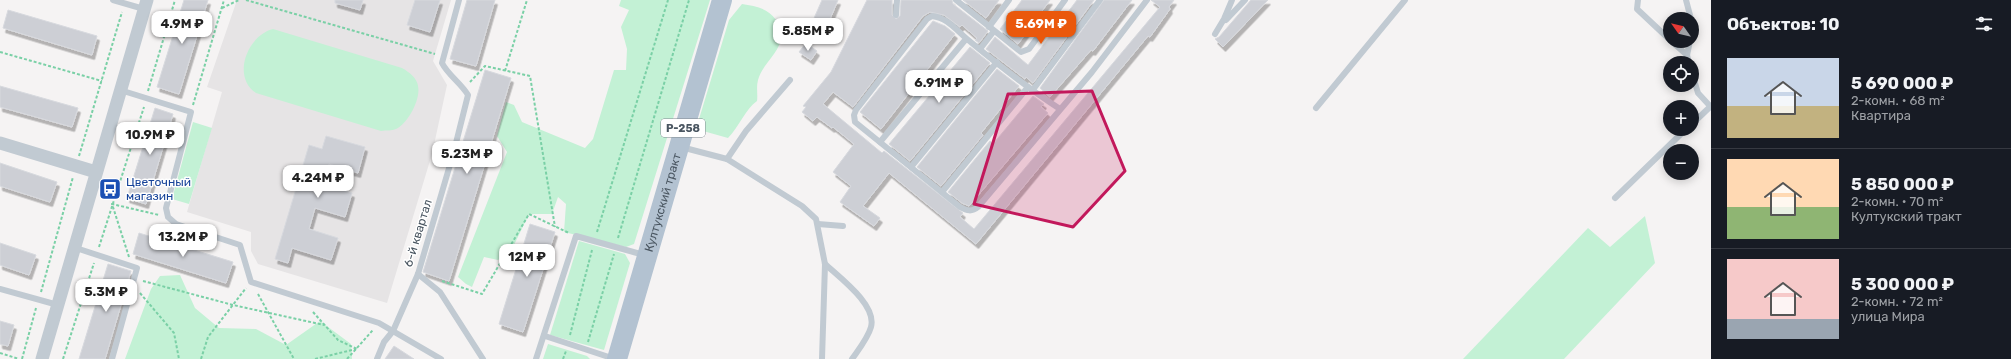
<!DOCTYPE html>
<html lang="ru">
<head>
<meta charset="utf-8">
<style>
	body { margin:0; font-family:Rubik,sans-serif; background:#242831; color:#f1f3f6; height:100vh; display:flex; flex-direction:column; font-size:15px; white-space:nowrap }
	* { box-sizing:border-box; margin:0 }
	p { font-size:13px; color:#9ea1a6 }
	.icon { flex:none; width:22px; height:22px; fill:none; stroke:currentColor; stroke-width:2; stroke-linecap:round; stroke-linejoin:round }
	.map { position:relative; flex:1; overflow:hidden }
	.side { display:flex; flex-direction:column; background:#171b24; width:300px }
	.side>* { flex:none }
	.needle { width:26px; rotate:304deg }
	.controls { position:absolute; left:1663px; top:12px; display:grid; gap:8px }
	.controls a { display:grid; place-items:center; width:36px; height:36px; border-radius:50%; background:#171b24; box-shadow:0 2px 10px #0003; font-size:20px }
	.price { position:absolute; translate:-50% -34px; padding:0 9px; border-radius:8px; background:#fff; color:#222; font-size:13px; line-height:26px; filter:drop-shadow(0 1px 2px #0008) }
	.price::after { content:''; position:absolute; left:50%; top:24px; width:12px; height:9px; margin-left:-6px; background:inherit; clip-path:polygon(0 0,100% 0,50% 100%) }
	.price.selected { background:#ea580c; color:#fff }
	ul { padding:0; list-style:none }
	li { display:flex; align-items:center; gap:12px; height:100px; padding:0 16px }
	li+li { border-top:1px solid #363941 }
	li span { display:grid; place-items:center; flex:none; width:112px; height:80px; border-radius:0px; color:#555 }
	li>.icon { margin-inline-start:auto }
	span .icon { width:48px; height:48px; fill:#fffc; stroke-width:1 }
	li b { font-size:17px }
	h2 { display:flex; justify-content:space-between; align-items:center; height:48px; padding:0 16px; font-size:17px }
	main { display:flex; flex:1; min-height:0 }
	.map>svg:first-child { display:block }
	.education { fill:#e6e4e5 }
	.green { fill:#c3f1d5 }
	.building { fill:#cdcfd5; stroke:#d7d9de; filter:url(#shadow) }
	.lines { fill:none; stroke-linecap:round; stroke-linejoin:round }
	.path { stroke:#7ad0a6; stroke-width:2; stroke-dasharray:3 2; stroke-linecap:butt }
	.lane { stroke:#c1cad2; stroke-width:6 }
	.street { stroke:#c1cad2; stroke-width:13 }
	.primary { stroke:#b3c2d1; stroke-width:20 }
	.marked { fill:#c2185b; fill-opacity:0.2; stroke:#c2185b; stroke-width:3; stroke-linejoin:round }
	.labels { text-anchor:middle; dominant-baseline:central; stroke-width:3; stroke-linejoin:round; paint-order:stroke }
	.shield { fill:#fff; stroke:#808990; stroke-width:1 }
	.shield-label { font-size:11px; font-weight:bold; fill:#4a5661 }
	.transit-label { font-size:12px; fill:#164399; stroke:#fff; text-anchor:start }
	.street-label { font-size:12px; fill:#4a5661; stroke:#fff }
</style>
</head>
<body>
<main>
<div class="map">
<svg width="1711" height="359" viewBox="0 0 1711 359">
	<defs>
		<filter id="shadow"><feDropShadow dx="2.5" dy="4.5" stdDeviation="0" flood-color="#0004"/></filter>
	</defs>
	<rect width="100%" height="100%" fill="#f5f3f3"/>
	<polygon class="education" points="237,0 451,0 433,61 447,85 432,154 387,303 258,264 251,251 251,232 187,212 222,92 207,87"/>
	<g class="green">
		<polygon points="621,0 710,0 634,244 626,247 564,232 566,204 558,197 552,214 529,214 513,247 498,260 484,257 472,287 466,284 458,277 507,152 497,136 506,102 514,105 522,122 585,148 593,139 614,70 626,70 627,49 621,27 629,10 619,6"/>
		<path d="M 742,4 C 755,6 768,8 776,20 C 793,46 764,58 758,80 C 756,87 758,94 757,101 C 746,108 739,127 728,138 L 696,129 L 729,20 Z"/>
		<path d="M 273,29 L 402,68 C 409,72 417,78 418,86 C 421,99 408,123 396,129 C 392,131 386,130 381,131 L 256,93 C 231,76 248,35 273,29 Z"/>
		<polygon points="193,122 212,128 189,204 172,199"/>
		<polygon points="1645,216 1655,263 1564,359 1463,359 1588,228 1610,247"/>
		<polygon points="579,241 625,254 630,263 604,350 550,335"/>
		<polygon points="180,275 195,308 219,328 256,329 286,345 320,321 351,344 352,359 125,359 151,289 160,276"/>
		<polygon points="548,344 587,356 590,359 543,359"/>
	</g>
	<g class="building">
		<polygon points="184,0 208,0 179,94 157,87"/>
		<polygon points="335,0 363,0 360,10 335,3"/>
		<polygon points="415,0 440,0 430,32 407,25"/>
		<polygon points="467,0 495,0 476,66 450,59"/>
		<polygon points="822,0 838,0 825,31 811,25"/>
		<polygon points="867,0 892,0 892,15 896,19 900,16 901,0 952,0 953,4 988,31 979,43 975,40 977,38 962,25 960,27 944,15 930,12 923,16 853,107 833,92 823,104 882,153 884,151 963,213 960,217 974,229 1160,7 1151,0 1174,0 1169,7 1170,9 1150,37 1148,36 976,244 889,173 863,206 880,218 874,226 840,202 851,186 833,172 854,144 833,127 832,128 817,117 813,121 802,112 806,107 803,106 831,72"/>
		<polygon points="963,0 999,0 986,18"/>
		<polygon points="1022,0 1050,0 1018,44 1000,29"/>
		<polygon points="1077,0 1094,0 1033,83 1026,77 1025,79 986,49 995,37 1028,65"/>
		<polygon points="1104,0 1132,0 1093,51 1091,50 1050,97 1040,88"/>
		<polygon points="1251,0 1268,0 1223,47 1215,39 1219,37"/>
		<polygon points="8,10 97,36 92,55 3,28"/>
		<polygon points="933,21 945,26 955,34 881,129 860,112"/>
		<polygon points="806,43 817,51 811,60 799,52"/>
		<polygon points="970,47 990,63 910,161 889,144"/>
		<polygon points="997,69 1019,86 981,133 983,135 941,186 917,167"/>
		<polygon points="485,70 511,78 449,281 423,272"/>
		<polygon points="0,86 78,108 72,127 0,107"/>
		<polygon points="1033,96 1044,104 1041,107 1048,113 969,206 962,203 948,192 990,141 993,144"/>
		<polygon points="155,108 173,114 146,204 127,198"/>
		<polygon points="326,136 365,147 358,173 329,164 323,184 352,193 345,217 315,208 309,229 338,238 331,260 292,248 288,263 275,259 309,145 322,149"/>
		<polygon points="0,163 57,182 50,202 0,186"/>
		<polygon points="530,224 555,232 523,332 499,324"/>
		<polygon points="139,233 233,262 226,283 133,254"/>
		<polygon points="0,243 36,255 29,275 0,265"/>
		<polygon points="108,264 131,271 105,359 79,359"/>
		<polygon points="0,321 14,325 8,346 0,344"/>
		<polygon points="394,346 414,359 385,359"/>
	</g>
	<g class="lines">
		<g class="path">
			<polyline points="246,0 435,54"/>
			<polyline points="222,8 239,0"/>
			<polyline points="0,52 102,81"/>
			<polyline points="505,71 527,0"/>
			<polyline points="470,82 485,66 530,76 555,227"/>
			<polyline points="148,91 175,0"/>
			<polyline points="193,105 224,0"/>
			<polyline points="79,156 122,12"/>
			<polyline points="597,232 668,0"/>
			<polyline points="618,238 689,0"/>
			<polyline points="99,247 144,107"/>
			<polyline points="129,257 112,204 159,215"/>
			<polyline points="143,281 233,305 324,325"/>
			<polyline points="442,281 482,294 529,214 569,233"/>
			<polyline points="41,292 73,177"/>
			<polyline points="140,293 174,333 179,359"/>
			<polyline points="258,294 294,359"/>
			<polyline points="313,312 338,340 357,349"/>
			<polyline points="570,335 592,250"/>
			<polyline points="588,342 614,254"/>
			<polyline points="0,353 19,359"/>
			<polyline points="22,359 36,308"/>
			<polyline points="63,359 94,263"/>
			<polyline points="201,359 208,337 246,288"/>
			<polyline points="315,359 356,349"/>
			<polyline points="347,359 373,330"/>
			<polyline points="563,359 566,351"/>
		</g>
		<g class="lane">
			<polyline points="113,0 144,9"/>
			<polyline points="956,0 1021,52 1029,49 1065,0"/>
			<polyline points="1638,0 1637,9 1670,40"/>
			<polyline points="1686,0 1691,19"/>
			<polyline points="896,15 897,0"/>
			<polyline points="1226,20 1245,0"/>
			<polyline points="1692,25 1692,32"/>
			<polyline points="989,27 1009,0"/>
			<polyline points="1215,34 1224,19 1232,0"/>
			<polyline points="1671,41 1687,55"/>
			<polyline points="980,49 994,31"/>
			<polyline points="1689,63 1687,55 1690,41"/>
			<polyline points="1692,73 1698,93 1710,106"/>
			<polyline points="120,90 191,112 166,208 168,217 176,224 240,245 251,282 379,323 441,359"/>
			<polyline points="1032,91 1100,0"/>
			<polyline points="1316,108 1405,0"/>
			<path d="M 1060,109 C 1028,88 997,64 967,39 C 956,30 948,18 932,16 L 927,19 L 856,110 L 854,115 L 855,122 L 960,207 C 967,211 972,212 978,207 L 1092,72 L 1147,0"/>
			<polyline points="1692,124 1711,106"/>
			<polyline points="880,142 966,39"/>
			<polyline points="681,147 727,159 802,206 816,219 825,264 822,359"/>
			<polyline points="727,159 746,131 790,80"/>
			<polyline points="911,167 997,62"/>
			<polyline points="942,192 1028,87"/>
			<polyline points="1615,198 1686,129"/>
			<polyline points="818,224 843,226"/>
			<polyline points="76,248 137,268 112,359"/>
			<path d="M 825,264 C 840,278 877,305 871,327 C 868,338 859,349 852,359"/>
			<polyline points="418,274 440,292 483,359"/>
			<polyline points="0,289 58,305"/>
			<polyline points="545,336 615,359"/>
			<path d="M 377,359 L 384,342 L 393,331 L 418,274 L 454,151 L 468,95 C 461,83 448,75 442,63 L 459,0"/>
			<polyline points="536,359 576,236 644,255"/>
		</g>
		<g class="street">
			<polyline points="0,143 96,172"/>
			<polyline points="42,359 147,0"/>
		</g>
		<path class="primary" id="s1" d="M 617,359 L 722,0"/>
	</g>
	<path class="marked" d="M 1092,91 L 1125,171 L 1073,227 L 974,204 L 1008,94 Z"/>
	<defs>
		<g id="bus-square" transform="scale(1.15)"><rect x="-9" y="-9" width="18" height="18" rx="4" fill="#1a4fb4" stroke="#fff"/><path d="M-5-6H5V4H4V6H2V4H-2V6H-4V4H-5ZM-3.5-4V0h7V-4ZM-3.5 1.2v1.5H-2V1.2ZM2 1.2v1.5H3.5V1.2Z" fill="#fff"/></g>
	</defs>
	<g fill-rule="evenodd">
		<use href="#bus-square" x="110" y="189"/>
	</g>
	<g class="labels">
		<rect class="shield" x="661" y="119" width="44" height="18" rx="3"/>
		<g class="shield-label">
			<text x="683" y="128">Р-258</text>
		</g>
		<g class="transit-label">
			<text x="126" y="182">Цветочный<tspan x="126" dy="14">магазин</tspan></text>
		</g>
		<g class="street-label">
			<text stroke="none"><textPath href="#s1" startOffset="163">Култукский тракт</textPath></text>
			<text transform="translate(418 233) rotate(-73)">6-й квартал</text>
		</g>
	</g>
</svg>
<div class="controls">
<a><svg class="needle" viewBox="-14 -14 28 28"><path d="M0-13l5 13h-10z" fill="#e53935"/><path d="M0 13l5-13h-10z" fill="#9ea1a6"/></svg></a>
<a><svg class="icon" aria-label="locate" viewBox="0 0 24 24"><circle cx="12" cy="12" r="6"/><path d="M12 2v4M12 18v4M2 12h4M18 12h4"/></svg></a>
<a>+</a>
<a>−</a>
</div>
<b class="price" style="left:182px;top:45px">4.9M ₽</b>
<b class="price selected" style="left:1041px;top:45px">5.69M ₽</b>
<b class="price" style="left:808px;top:52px">5.85M ₽</b>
<b class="price" style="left:939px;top:104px">6.91M ₽</b>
<b class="price" style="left:150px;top:156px">10.9M ₽</b>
<b class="price" style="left:467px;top:175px">5.23M ₽</b>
<b class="price" style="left:318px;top:199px">4.24M ₽</b>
<b class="price" style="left:183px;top:258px">13.2M ₽</b>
<b class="price" style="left:527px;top:278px">12M ₽</b>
<b class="price" style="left:106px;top:313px">5.3M ₽</b>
</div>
<section class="side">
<h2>Объектов: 10<svg class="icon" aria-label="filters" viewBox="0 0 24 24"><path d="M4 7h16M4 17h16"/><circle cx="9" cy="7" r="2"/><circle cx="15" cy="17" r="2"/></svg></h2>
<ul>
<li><span style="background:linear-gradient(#c9d6e8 60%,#c2b280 0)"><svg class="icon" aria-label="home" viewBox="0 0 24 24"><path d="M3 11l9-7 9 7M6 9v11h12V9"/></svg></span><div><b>5 690 000 ₽</b><p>2-комн. · 68 m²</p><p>Квартира</p></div></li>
<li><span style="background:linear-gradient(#ffd9b3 60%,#8fb573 0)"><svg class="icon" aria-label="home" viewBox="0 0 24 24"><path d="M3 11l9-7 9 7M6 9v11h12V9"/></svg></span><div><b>5 850 000 ₽</b><p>2-комн. · 70 m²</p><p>Култукский тракт</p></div></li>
<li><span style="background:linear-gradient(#f6c9c9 75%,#9aa5b1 0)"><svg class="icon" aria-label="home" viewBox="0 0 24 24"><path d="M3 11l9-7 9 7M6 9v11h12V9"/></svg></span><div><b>5 300 000 ₽</b><p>2-комн. · 72 m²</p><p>улица Мира</p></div></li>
</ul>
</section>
</main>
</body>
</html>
